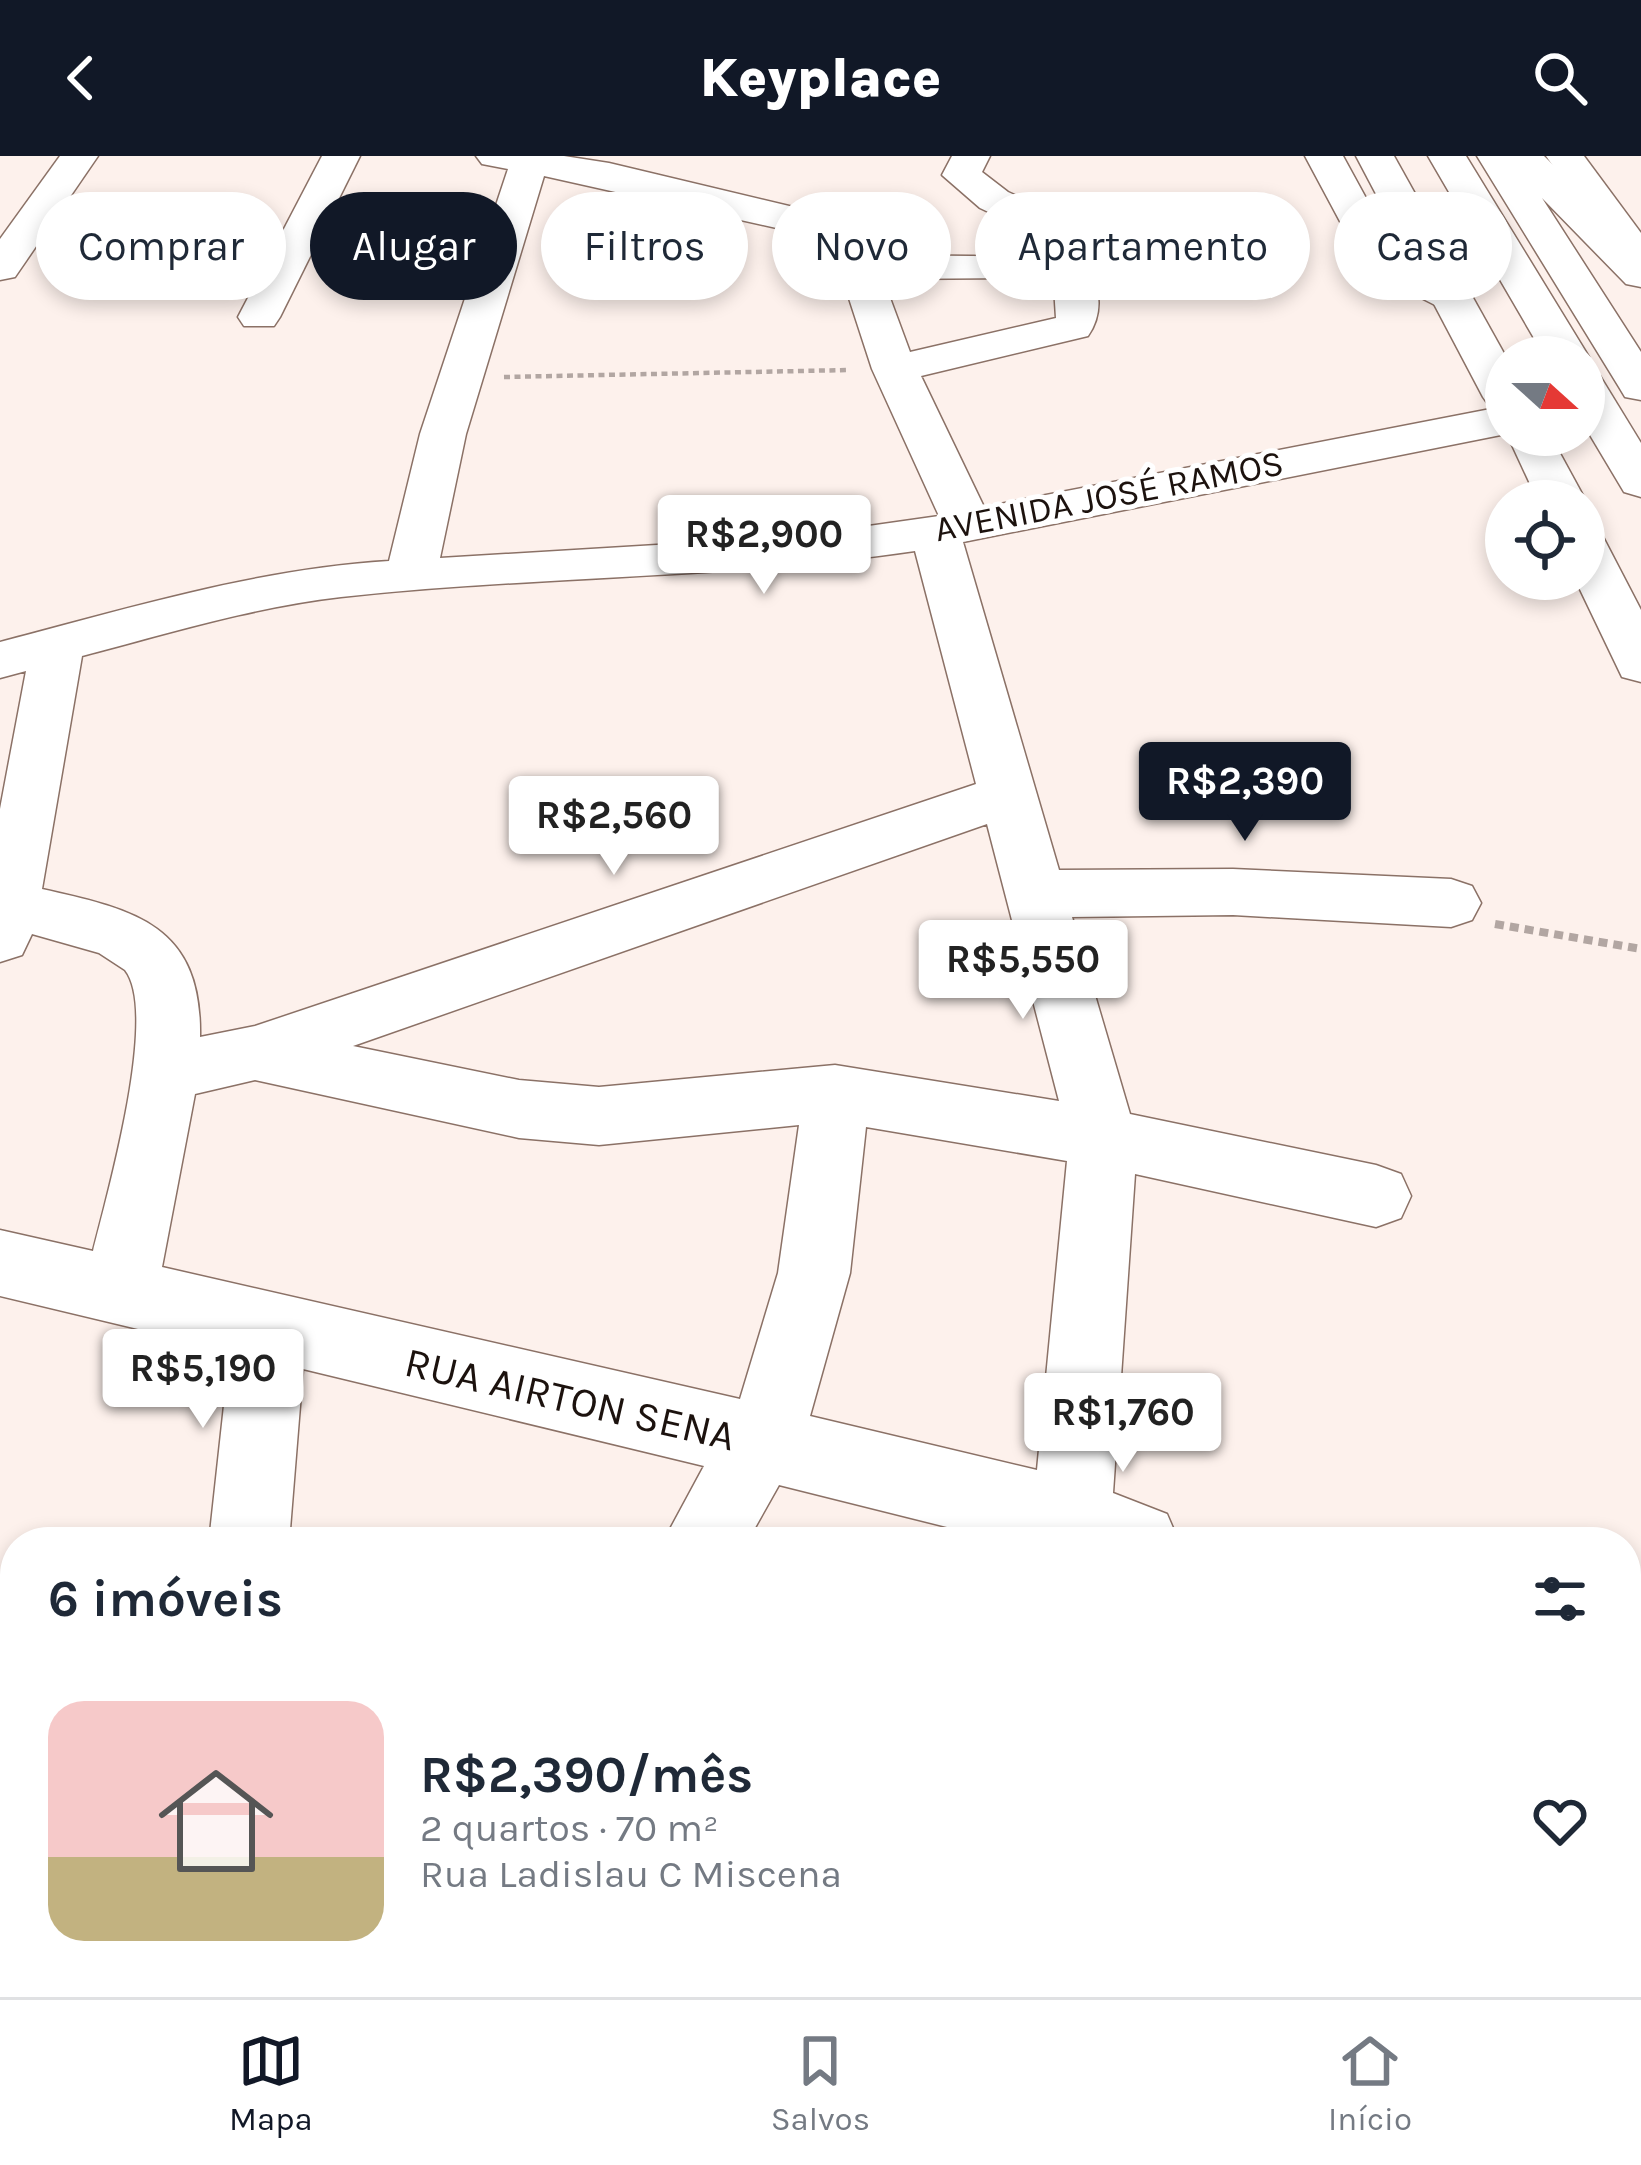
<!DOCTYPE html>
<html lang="pt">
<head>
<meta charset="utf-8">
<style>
	body { margin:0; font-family:Karla,sans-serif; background:#f6f6f7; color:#1f2937; height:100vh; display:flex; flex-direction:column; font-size:45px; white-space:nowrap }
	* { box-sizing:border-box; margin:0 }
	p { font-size:39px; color:#747a83 }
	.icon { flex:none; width:66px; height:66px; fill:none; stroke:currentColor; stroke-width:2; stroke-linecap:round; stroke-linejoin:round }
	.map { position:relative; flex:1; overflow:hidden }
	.sheet { position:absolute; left:0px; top:1371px; width:1641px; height:471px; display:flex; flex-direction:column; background:#fff; border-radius:48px 48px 0 0; box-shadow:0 6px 18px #0003 }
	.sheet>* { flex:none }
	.guide { position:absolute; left:36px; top:36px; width:1569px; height:108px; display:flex; gap:24px }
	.needle { width:78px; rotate:111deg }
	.tools { position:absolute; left:1485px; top:180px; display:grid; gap:24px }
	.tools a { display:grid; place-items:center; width:120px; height:120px; border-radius:50%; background:#fff; box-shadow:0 6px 18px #0003; font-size:60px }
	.price { position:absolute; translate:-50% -102px; padding:0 27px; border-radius:12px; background:#fff; color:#222; font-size:39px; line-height:78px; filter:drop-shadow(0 3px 6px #0008) }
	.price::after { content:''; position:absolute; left:50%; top:72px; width:36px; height:27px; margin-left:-18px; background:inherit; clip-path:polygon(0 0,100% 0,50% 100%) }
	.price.active { background:#111827; color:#fff }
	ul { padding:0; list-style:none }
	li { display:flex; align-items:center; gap:36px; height:300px; padding:0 48px }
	li span { display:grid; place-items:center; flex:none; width:336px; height:240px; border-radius:36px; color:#555 }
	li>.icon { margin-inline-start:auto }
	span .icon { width:144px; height:144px; fill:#fffc; stroke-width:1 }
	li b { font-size:51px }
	h2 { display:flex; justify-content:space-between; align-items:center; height:144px; padding:0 48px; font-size:51px }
	.pill { padding:0 42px; border-radius:54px; background:#fff; box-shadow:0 6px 18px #0003; font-size:42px; line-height:108px }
	.pill.active { background:#111827; color:#fff }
	header { display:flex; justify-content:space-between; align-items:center; height:156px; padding:0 48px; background:#111827; color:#fff; font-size:54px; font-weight:800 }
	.tab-bar { display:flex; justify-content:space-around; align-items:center; height:168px; border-top:3px solid #e0e1e3; background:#fff; font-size:33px; color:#747a83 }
	.tab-bar a { display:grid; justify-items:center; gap:6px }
	.tab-bar .active { color:#111827 }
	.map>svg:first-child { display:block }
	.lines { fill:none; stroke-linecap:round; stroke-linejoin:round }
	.minor-casing { stroke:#8b7166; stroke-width:3 }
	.major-casing { stroke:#8b7166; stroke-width:3 }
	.highway-casing { stroke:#8b7166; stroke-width:3 }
	.path-far1 { stroke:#b2a6a2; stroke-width:4.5; stroke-dasharray:6 4.5; stroke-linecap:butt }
	.path { stroke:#b2a6a2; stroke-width:8; stroke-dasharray:9 6; stroke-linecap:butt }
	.minor { fill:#fff; fill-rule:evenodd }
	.major { fill:#fff; fill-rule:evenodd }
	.highway { fill:#fff; fill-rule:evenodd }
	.labels { text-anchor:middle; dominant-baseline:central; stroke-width:10; stroke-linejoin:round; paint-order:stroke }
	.far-street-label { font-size:36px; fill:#1c120e; stroke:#fff }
	.street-label { font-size:42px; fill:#1c120e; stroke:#fff }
</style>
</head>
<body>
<header><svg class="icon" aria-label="back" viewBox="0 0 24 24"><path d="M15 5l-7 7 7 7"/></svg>Keyplace<svg class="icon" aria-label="search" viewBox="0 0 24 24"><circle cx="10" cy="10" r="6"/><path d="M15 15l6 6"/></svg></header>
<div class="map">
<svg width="1641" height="1841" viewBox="0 0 1641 1841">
	<rect width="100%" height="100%" fill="#fdf1ec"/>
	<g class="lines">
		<g class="minor-casing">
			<g id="minor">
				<polygon points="60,0 98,0 15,121 0,124 0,83"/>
				<polygon points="322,0 360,0 280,161 274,170 244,170 238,161"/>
				<path d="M 476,0 L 564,0 L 609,7 L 848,64 L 862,67 L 875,99 L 1053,101 L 1060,90 L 980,52 L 942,19 L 952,0 L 990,0 L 982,16 L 1008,36 L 1094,75 L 1101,94 L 1085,114 C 1103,131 1102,160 1088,180 L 921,220 L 984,351 L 1506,250 L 1506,278 L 963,386 L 1059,714 L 1233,713 L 1451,723 L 1472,730 L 1481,747 L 1472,764 L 1451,771 L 1233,759 L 1072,761 L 1130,958 L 1376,1009 L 1401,1018 L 1411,1040 L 1401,1062 L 1376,1071 L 1135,1018 L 1113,1337 L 1167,1358 L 1179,1386 L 1007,1386 L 779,1329 L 747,1386 L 663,1386 L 704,1310 L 303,1213 L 289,1386 L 209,1386 L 230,1195 L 0,1140 L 0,1074 L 93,1095 C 107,1039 159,857 125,814 L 99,797 L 32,778 L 22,799 L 0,806 L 0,653 L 26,515 L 0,522 L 0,486 C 126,453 256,413 389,405 L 420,278 L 508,13 L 482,8 ZM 544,20 L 830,84 L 872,213 L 939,360 L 791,381 L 440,402 L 466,278 ZM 1034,122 L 1054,131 L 1056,162 L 910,196 L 883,123 ZM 915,395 L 976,628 L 255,870 L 200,881 C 202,769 136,754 42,733 L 82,500 C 167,478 253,451 341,441 C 532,420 724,423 915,395 ZM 987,668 L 1059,945 L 835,909 L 599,931 L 519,924 L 353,890 ZM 255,924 L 519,982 L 599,989 L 799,969 L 778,1117 L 740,1243 L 162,1111 L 195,938 ZM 866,971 L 1067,1005 L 1037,1314 L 810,1260 L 850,1117 Z"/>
				<polygon points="1305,0 1343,0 1396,97 1467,132 1473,141 1467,150 1437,150 1366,114"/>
				<polygon points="1626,1538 1641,1544 1641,1630 1626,1624"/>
				<polygon points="15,1679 15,1769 0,1771 0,1681"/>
				<polygon points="165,1827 259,1827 258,1841 164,1841"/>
				<polygon points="558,1827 652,1827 651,1841 557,1841"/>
				<rect x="1037" y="1827" width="94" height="14"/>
			</g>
		</g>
		<g class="major-casing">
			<g id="major">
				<polygon points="1356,0 1394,0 1506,201 1506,255 1490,251 1483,241"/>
				<polygon points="1546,0 1584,0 1641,77 1641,117 1627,114"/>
				<polygon points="1506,276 1550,279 1586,345 1584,348 1538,345"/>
				<polygon points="1584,374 1602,379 1641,454 1641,526 1622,521 1575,423 1584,423"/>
			</g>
		</g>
		<g class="highway-casing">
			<g id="highway">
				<polygon points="1428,0 1466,0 1589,201 1584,208 1584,201 1545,201"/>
				<polygon points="1477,0 1544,0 1641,96 1641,131 1626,128 1542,42 1641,196 1641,244 1625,241 1619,231"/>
				<polygon points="1584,217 1600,220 1641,287 1641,341 1624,336 1584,269"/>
			</g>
		</g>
		<polyline class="path-far1" points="504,221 849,214"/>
		<polyline class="path" points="1495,768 1641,793"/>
		<use href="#minor" class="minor"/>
		<use href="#major" class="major"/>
		<use href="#highway" class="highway"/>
	</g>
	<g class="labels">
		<g class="far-street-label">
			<text transform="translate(1109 340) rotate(-11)">AVENIDA JOSÉ RAMOS</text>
		</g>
		<g class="street-label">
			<text transform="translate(570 1243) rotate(13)">RUA AIRTON SENA</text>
		</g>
	</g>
</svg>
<div class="tools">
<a><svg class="needle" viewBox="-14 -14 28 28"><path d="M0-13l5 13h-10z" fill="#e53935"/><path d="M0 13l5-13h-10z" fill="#747a83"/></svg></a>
<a><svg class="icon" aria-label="locate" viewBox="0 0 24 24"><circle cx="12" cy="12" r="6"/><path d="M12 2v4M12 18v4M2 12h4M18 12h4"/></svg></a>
</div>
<b class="price" style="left:764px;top:441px">R$2,900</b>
<b class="price active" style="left:1245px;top:688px">R$2,390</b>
<b class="price" style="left:614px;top:722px">R$2,560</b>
<b class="price" style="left:1023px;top:866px">R$5,550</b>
<b class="price" style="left:203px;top:1275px">R$5,190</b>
<b class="price" style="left:1123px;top:1319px">R$1,760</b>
<div class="guide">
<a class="pill">Comprar</a>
<a class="pill active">Alugar</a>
<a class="pill">Filtros</a>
<a class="pill">Novo</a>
<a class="pill">Apartamento</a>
<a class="pill">Casa</a>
</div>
<section class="sheet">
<h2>6 imóveis<svg class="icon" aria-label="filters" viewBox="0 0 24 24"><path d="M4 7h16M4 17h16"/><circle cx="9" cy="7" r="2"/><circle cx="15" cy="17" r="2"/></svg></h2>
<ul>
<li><span style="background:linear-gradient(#f6c9c9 65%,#c2b280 0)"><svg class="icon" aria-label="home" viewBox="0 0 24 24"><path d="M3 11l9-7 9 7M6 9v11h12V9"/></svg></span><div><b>R$2,390/mês</b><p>2 quartos · 70 m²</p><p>Rua Ladislau C Miscena</p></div><svg class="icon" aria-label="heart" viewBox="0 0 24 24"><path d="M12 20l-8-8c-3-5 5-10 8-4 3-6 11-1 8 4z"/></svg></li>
</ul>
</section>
</div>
<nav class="tab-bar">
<a class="active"><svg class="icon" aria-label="map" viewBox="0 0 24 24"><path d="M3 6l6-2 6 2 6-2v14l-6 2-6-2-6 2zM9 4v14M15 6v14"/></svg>Mapa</a>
<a><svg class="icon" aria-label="saved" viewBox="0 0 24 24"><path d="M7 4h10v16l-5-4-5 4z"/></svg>Salvos</a>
<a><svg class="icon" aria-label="home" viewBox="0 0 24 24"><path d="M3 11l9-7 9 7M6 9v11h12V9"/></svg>Início</a>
</nav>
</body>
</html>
